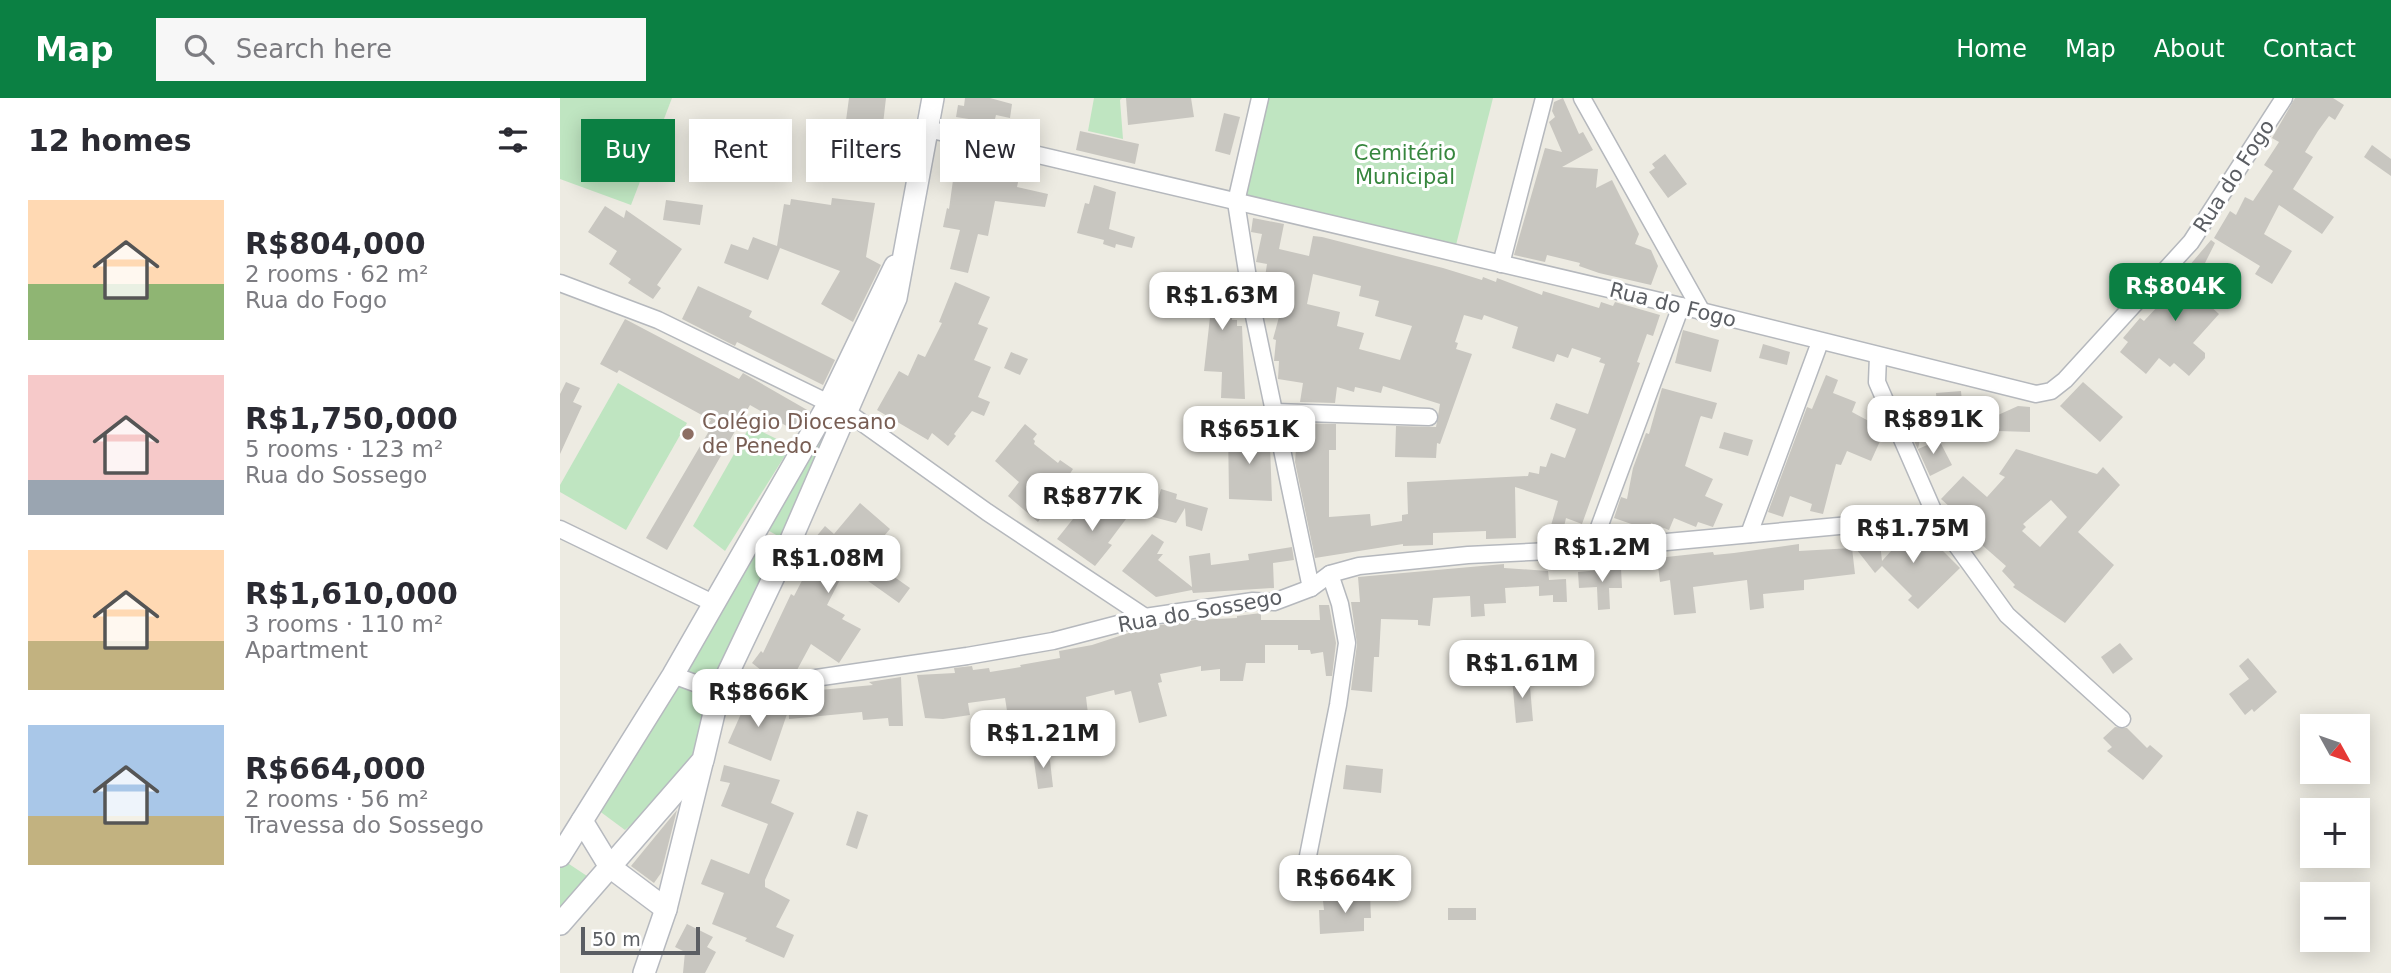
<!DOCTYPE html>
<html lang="en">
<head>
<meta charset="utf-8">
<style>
	body { margin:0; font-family:"DejaVu Sans",sans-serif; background:#f7f7f7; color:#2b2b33; height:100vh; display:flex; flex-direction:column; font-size:26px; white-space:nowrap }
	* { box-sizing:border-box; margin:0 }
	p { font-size:23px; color:#7c7c81 }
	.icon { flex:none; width:38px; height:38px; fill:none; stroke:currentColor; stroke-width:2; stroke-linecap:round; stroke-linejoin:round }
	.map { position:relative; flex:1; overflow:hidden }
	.side { display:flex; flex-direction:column; background:#fff; width:560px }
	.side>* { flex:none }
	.banner { position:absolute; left:21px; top:21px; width:665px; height:63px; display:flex; gap:14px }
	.needle { width:46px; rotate:130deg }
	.tools { position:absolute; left:1740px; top:616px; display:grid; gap:14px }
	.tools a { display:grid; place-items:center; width:70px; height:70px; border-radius:0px; background:#fff; box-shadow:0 4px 18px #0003; font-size:35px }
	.scale { position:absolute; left:21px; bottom:18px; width:119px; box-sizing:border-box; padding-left:7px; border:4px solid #5b5e63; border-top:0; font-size:19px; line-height:24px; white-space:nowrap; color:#5b5e63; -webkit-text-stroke:5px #fff; paint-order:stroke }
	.price { position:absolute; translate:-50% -60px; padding:0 16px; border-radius:14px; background:#fff; color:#222; font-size:23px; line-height:46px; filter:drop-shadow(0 2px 4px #0008) }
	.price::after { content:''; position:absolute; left:50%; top:42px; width:21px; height:16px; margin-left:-10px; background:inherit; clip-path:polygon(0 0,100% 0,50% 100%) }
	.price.on { background:#0b8043; color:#fff }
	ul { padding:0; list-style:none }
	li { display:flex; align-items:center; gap:21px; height:175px; padding:0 28px }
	li span { display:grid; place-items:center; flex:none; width:196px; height:140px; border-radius:0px; color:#555 }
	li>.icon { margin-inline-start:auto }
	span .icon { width:84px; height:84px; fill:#fffc; stroke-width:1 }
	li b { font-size:30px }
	h2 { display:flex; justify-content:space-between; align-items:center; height:84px; padding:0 28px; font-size:30px }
	.chip { padding:0 24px; border-radius:0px; background:#fff; box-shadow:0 4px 18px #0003; font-size:24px; line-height:63px }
	.chip.on { background:#0b8043; color:#fff }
	header { display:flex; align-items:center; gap:42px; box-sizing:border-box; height:98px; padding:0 35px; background:#0b8043; color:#fff }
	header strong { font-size:33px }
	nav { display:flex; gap:38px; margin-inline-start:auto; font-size:24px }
	.search { width:490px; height:63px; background:#f7f7f7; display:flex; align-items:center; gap:18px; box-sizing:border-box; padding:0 24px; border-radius:0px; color:#7c7c81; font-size:26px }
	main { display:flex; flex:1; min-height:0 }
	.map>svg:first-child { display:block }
	.green { fill:#bfe5c1 }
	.building { fill:#c8c6c0; fill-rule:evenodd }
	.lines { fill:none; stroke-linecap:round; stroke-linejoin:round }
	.street-casing { stroke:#b5b8bd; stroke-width:19 }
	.secondary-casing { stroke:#b6b9bf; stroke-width:24 }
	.street { stroke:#fff; stroke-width:16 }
	.secondary { stroke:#fff; stroke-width:21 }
	.education-dot { fill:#8d6e63; stroke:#fff; stroke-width:2.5 }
	.labels { text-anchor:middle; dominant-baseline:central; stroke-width:6; stroke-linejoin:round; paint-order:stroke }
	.park-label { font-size:21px; fill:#37863e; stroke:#fff }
	.street-label { font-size:21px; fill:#5b5e63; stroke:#fff }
	.education-label { font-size:21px; fill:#785e54; stroke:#fff; text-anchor:start }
</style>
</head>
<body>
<header>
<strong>Map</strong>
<div class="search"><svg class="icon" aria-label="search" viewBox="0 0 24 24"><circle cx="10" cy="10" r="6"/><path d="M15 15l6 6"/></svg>Search here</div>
<nav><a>Home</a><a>Map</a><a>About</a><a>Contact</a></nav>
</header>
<main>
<section class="side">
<h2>12 homes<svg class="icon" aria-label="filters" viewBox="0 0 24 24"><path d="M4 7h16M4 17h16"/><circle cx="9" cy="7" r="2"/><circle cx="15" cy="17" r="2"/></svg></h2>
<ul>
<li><span style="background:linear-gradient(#ffd9b3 60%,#8fb573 0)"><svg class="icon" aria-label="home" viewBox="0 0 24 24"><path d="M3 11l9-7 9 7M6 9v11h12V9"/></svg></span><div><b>R$804,000</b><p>2 rooms · 62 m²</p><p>Rua do Fogo</p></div></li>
<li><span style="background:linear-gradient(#f6c9c9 75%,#9aa5b1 0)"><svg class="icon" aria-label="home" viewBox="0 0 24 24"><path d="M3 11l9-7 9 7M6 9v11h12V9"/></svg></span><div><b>R$1,750,000</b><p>5 rooms · 123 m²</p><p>Rua do Sossego</p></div></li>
<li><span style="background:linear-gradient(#ffd9b3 65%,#c2b280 0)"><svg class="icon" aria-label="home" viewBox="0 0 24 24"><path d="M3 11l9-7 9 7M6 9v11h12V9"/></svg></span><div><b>R$1,610,000</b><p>3 rooms · 110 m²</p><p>Apartment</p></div></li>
<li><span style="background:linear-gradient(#a9c7e8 65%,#c2b280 0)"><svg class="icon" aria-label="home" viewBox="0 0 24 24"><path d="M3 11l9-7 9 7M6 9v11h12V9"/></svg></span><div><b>R$664,000</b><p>2 rooms · 56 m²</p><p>Travessa do Sossego</p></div></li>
</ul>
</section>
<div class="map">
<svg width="1831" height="875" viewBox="0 0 1831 875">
	<rect width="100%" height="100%" fill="#edebe2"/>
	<g class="green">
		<polygon points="0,0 112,0 71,107 0,81"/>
		<polygon points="534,0 562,0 560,2 563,41 528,33"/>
		<polygon points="708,0 933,0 896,147 685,100"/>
		<polygon points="58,285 127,325 66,432 0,394 0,387"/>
		<polygon points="269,319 275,320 225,442 204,430"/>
		<polygon points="190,328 231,348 165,453 133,428"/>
		<polygon points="193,446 219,451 153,589 119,577"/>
		<polygon points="112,584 149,603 133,665 118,686 65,732 38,712"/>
		<polygon points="0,760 30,780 0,811"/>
	</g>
	<g class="building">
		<polygon points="289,0 326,0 323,26 342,29 340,44 293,38 294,31 285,30"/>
		<polygon points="405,0 430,0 452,6 450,20 436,17 434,25 396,19 398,7 404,8"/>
		<polygon points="566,0 631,0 634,19 568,27"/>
		<polygon points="1003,0 1019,36 1023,34 1033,52 1002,69 1038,71 1036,90 1052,82 1079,136 1075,146 1091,152 1098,168 1091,187 1039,175 1019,168 1020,165 987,157 985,164 954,157 985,50 1002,54 989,24 995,19 992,13 994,4"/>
		<polygon points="1735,0 1773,0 1784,7 1775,22 1769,18 1758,33 1745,54 1753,59 1733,91 1774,119 1762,136 1719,107 1704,136 1732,153 1712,186 1695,176 1700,168 1654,140 1670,113 1676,117 1685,99 1693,103 1713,73 1704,67 1719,44 1712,40"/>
		<polygon points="664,15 680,19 670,57 655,53"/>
		<polygon points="520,33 579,46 575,66 516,52"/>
		<polygon points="1812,47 1831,61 1831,78 1804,59"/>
		<polygon points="389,49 462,66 457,89 488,96 485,109 435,103 428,138 418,136 408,175 390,171 400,132 383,129 387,110 389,111 394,75 383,72"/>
		<polygon points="1105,56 1127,86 1108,100 1089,74 1095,70 1092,66"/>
		<polygon points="534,87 556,94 549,131 575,139 572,150 556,146 555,150 543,146 544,142 517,135 525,105 529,106"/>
		<polygon points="272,100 315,105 306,159 321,167 293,224 261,206 280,173 220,150 208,182 164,165 171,146 188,152 193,139 217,148 224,106 230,107 231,101 271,107"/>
		<polygon points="106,102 143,107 140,127 103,122"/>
		<polygon points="45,108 64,120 66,112 122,151 97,187 101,190 93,201 68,185 71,181 49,166 57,153 28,134"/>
		<path d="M 693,120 L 724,126 L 719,151 L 749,158 L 753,138 L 762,139 L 883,170 L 922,182 L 923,179 L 936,184 L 937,180 L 982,197 L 983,193 L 1039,210 L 1041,204 L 1053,208 L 1055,204 L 1100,217 L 1093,238 L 1087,236 L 1077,264 L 1080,265 L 1022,426 L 1006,420 L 1001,442 L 988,438 L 998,403 L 955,389 L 956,440 L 926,441 L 926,433 L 873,435 L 873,447 L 843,448 L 843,446 L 755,460 L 735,364 L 736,351 L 733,351 L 727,325 L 776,326 L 776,352 L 769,352 L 769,419 L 810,416 L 811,428 L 842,423 L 842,417 L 848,416 L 847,384 L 968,378 L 969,374 L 979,376 L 980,368 L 986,369 L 991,355 L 1005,360 L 1016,331 L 990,321 L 996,305 L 1028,316 L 1045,266 L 1039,264 L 1041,260 L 1012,250 L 1008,260 L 997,256 L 994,264 L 952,250 L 958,229 L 924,217 L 922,222 L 904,217 L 895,244 L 898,245 L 896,251 L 912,256 L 880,346 L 877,345 L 876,360 L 835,359 L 836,328 L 876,329 L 880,306 L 823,288 L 821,295 L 795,289 L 794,294 L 777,289 L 775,305 L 740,304 L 743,285 L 718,281 L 719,263 L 714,263 L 716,242 L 713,241 L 719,219 L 706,217 L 710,193 L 703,192 L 707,166 L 696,164 L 702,136 L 691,134 ZM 753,176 L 801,188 L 799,198 L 819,203 L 815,218 L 852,228 L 840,262 L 799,251 L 804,235 L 777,228 L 780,214 L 747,206 Z"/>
		<polygon points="1651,142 1655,145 1638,179 1657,195 1648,206 1659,216 1633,245 1645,255 1645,260 1629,278 1614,265 1610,269 1599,260 1586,276 1560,254 1568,244 1563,240 1580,220 1584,223 1612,193 1607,189 1616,179 1618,181"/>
		<polygon points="632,174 670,174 668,207 673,208 672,222 677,222 677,228 682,228 685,301 661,300 662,274 644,273 650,219 640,218 642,202 640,197 633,196"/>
		<polygon points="395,184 430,199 418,226 428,230 414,262 431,269 418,299 430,304 424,318 412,313 394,336 396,338 388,348 372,335 368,342 317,312 339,273 348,278 358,256 365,259 382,225 379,224"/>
		<polygon points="138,188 192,213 189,219 275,262 263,287 177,244 175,248 122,221"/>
		<polygon points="65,221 179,281 183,275 249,313 237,334 190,307 107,452 86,440 149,333 145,331 151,322 59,272 57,275 40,266"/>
		<polygon points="1123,232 1159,242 1151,274 1115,265"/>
		<polygon points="1203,246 1230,254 1227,267 1199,260"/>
		<polygon points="451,254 468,261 460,277 444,270"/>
		<polygon points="1266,277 1278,282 1273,295 1296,304 1292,314 1318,328 1314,338 1321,341 1311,363 1287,353 1281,367 1276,366 1263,416 1250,413 1252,406 1230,398 1223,419 1208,414 1247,309 1252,311"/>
		<polygon points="6,284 20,290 13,304 22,308 0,356 0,296"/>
		<polygon points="1523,284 1563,319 1540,344 1500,308"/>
		<polygon points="1102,290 1157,305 1152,321 1141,318 1140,320 1125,368 1153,381 1145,398 1163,406 1153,429 1138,424 1136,429 1114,420 1109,432 1091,425 1089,432 1054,420 1061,399 1067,401 1073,370 1086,335 1089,336"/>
		<polygon points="1401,293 1403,315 1378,318 1376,295"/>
		<polygon points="1458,308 1470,309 1470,334 1438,333 1438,317"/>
		<polygon points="465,326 477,336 473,341 475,343 474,346 498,365 500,362 513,371 478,424 448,398 459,384 435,363"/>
		<polygon points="668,328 699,333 698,346 710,346 712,403 669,401"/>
		<polygon points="1164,334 1193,342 1188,358 1159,350"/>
		<polygon points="1350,334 1361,336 1358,351 1379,342 1392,367 1370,378"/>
		<path d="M 1456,351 L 1537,376 L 1543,369 L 1560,387 L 1518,434 L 1554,467 L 1505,525 L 1453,489 L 1455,487 L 1442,473 L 1446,468 L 1413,439 L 1404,430 L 1407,427 L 1398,420 L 1400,418 L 1381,401 L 1403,378 L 1427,399 L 1445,379 L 1439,376 ZM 1491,402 L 1507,419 L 1480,449 L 1462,433 L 1466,429 L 1463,426 Z"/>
		<polygon points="551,390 566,395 562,411 546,406"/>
		<polygon points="601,391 617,396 616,401 648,410 642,433 626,428 625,410 616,425 593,419"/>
		<polygon points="300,405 330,431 306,459 350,490 339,505 287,468 267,507 285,517 282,521 301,531 279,565 251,546 237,572 202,576 201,572 192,565 201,553 203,555 231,496 234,498 261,446 255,440 265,428 274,436"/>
		<polygon points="525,406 543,417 546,408 566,421 548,445 552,447 535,468 497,441"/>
		<polygon points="1361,431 1400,470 1358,511 1348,502 1352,498 1322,468 1315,475 1293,447 1320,445 1322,463 1350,432"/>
		<polygon points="592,436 604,444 597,456 603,456 598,462 632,489 629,458 650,455 651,467 689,462 688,456 732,449 734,462 713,465 714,490 633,495 632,492 596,499 562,473"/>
		<polygon points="1239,446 1239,453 1292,450 1295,476 1244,482 1244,492 1203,496 1204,510 1190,512 1187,482 1133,489 1136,515 1114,517 1110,482 1100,484 1097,460 1153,454 1154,457 1174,455"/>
		<polygon points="944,466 944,470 988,473 989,482 1006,481 1007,504 993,504 993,497 979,498 979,488 945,490 946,505 924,506 925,518 911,519 910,498 873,500 870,528 858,527 858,522 821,521 819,559 814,559 812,594 791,592 797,546 791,504 800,504 798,479"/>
		<polygon points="1061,470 1062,490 1049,490 1050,511 1038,512 1037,489 1019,490 1018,474"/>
		<polygon points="759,507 769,507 776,545 772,578 766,578 763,554 751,556 750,552 738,552 738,547 705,547 705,565 686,565 683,583 660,583 660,571 641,573 641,568 600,576 602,584 598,585 607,618 579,625 571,593 555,597 554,592 526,599 528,616 483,622 483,624 469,626 468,616 448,619 445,600 408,605 410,617 383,621 365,620 357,577 395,575 394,570 412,568 413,572 429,570 430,574 461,569 460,567 500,560 499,553 532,547 587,529 635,522 677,520 677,518 701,515 701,522 760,522"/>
		<polygon points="1560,545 1573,561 1553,576 1541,559"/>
		<polygon points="1688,560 1717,594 1694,614 1692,611 1685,617 1669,596 1689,581 1679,568"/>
		<polygon points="969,578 973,623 956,625 952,580"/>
		<polygon points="341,579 343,628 329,628 328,620 303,622 302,614 229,621 228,595 313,587 309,584"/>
		<polygon points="188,600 227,616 211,663 168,645"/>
		<polygon points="1555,629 1567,630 1587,650 1590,647 1603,658 1583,682 1547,653 1552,649 1543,640"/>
		<polygon points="489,654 493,689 478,691 473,656"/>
		<polygon points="164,667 220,682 211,705 234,715 205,782 205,789 230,802 216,829 234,837 224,860 185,843 187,840 152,826 164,795 141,786 151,761 189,776 208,726 161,708 170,685 160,683"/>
		<polygon points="786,667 823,671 821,695 783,691"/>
		<polygon points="117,712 101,775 94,785 71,768"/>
		<polygon points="297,713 308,717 297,751 286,747"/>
		<polygon points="810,797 811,820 804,820 804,833 760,836 759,812 764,812 763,803 789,802 788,798"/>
		<rect x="888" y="810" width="28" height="12"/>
		<polygon points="127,826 153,839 147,849 156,854 145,875 123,875 125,854 115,849"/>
	</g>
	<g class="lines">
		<g class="street-casing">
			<g id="street">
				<polyline points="700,0 676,104 694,218 751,490"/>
				<polyline points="1022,0 1142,214"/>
				<polyline points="368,31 1121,208 1476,296 1491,293 1505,282 1631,144 1724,0"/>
				<polyline points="941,166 984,0"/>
				<polyline points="0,185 98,222 287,314 427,414 585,519"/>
				<polyline points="1318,258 1317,284 1376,419 1447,517 1562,621"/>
				<polyline points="715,314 869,319"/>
				<polyline points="0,431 153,505"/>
				<polyline points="1189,436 1260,244"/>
				<polyline points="1031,451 1121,208"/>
				<polyline points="113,577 159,594 407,558 493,543 585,519 693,503 714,504 751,490 770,476 799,468 908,457 1031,451 1376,419"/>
				<polyline points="743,783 778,607 787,545 780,506 770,476"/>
			</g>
		</g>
		<g class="secondary-casing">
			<g id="secondary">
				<polyline points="22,723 50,769 106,811"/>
				<polyline points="0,758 113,577 269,305 335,168"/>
				<polyline points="0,826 143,662 159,594 227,451 336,200 373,0"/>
				<polyline points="84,875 106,811 142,665"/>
			</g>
		</g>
		<use href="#street" class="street"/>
		<use href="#secondary" class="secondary"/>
	</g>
	<circle class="education-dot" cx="128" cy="336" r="7"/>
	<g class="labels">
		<g class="park-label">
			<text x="845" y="55">Cemitério<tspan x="845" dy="24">Municipal</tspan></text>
		</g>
		<g class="street-label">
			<text transform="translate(1674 78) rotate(-57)">Rua do Fogo</text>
			<text transform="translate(1113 207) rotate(14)">Rua do Fogo</text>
			<text transform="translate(640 513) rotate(-10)">Rua do Sossego</text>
		</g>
		<g class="education-label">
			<text x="142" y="324">Colégio Diocesano<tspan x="142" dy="24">de Penedo.</tspan></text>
		</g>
	</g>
</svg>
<div class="tools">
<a><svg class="needle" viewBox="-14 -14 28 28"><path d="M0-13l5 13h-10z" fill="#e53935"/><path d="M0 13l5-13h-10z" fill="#7c7c81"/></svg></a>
<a>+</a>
<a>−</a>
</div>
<div class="scale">50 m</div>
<b class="price on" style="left:1615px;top:225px">R$804K</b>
<b class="price" style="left:662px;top:234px">R$1.63M</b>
<b class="price" style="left:1373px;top:358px">R$891K</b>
<b class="price" style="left:689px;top:368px">R$651K</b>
<b class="price" style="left:532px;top:435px">R$877K</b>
<b class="price" style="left:1353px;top:467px">R$1.75M</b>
<b class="price" style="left:1042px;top:486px">R$1.2M</b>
<b class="price" style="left:268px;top:497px">R$1.08M</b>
<b class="price" style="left:962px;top:602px">R$1.61M</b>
<b class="price" style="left:198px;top:631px">R$866K</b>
<b class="price" style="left:483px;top:672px">R$1.21M</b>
<b class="price" style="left:785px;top:817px">R$664K</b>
<div class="banner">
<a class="chip on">Buy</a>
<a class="chip">Rent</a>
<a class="chip">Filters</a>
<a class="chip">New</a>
</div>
</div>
</main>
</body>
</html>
